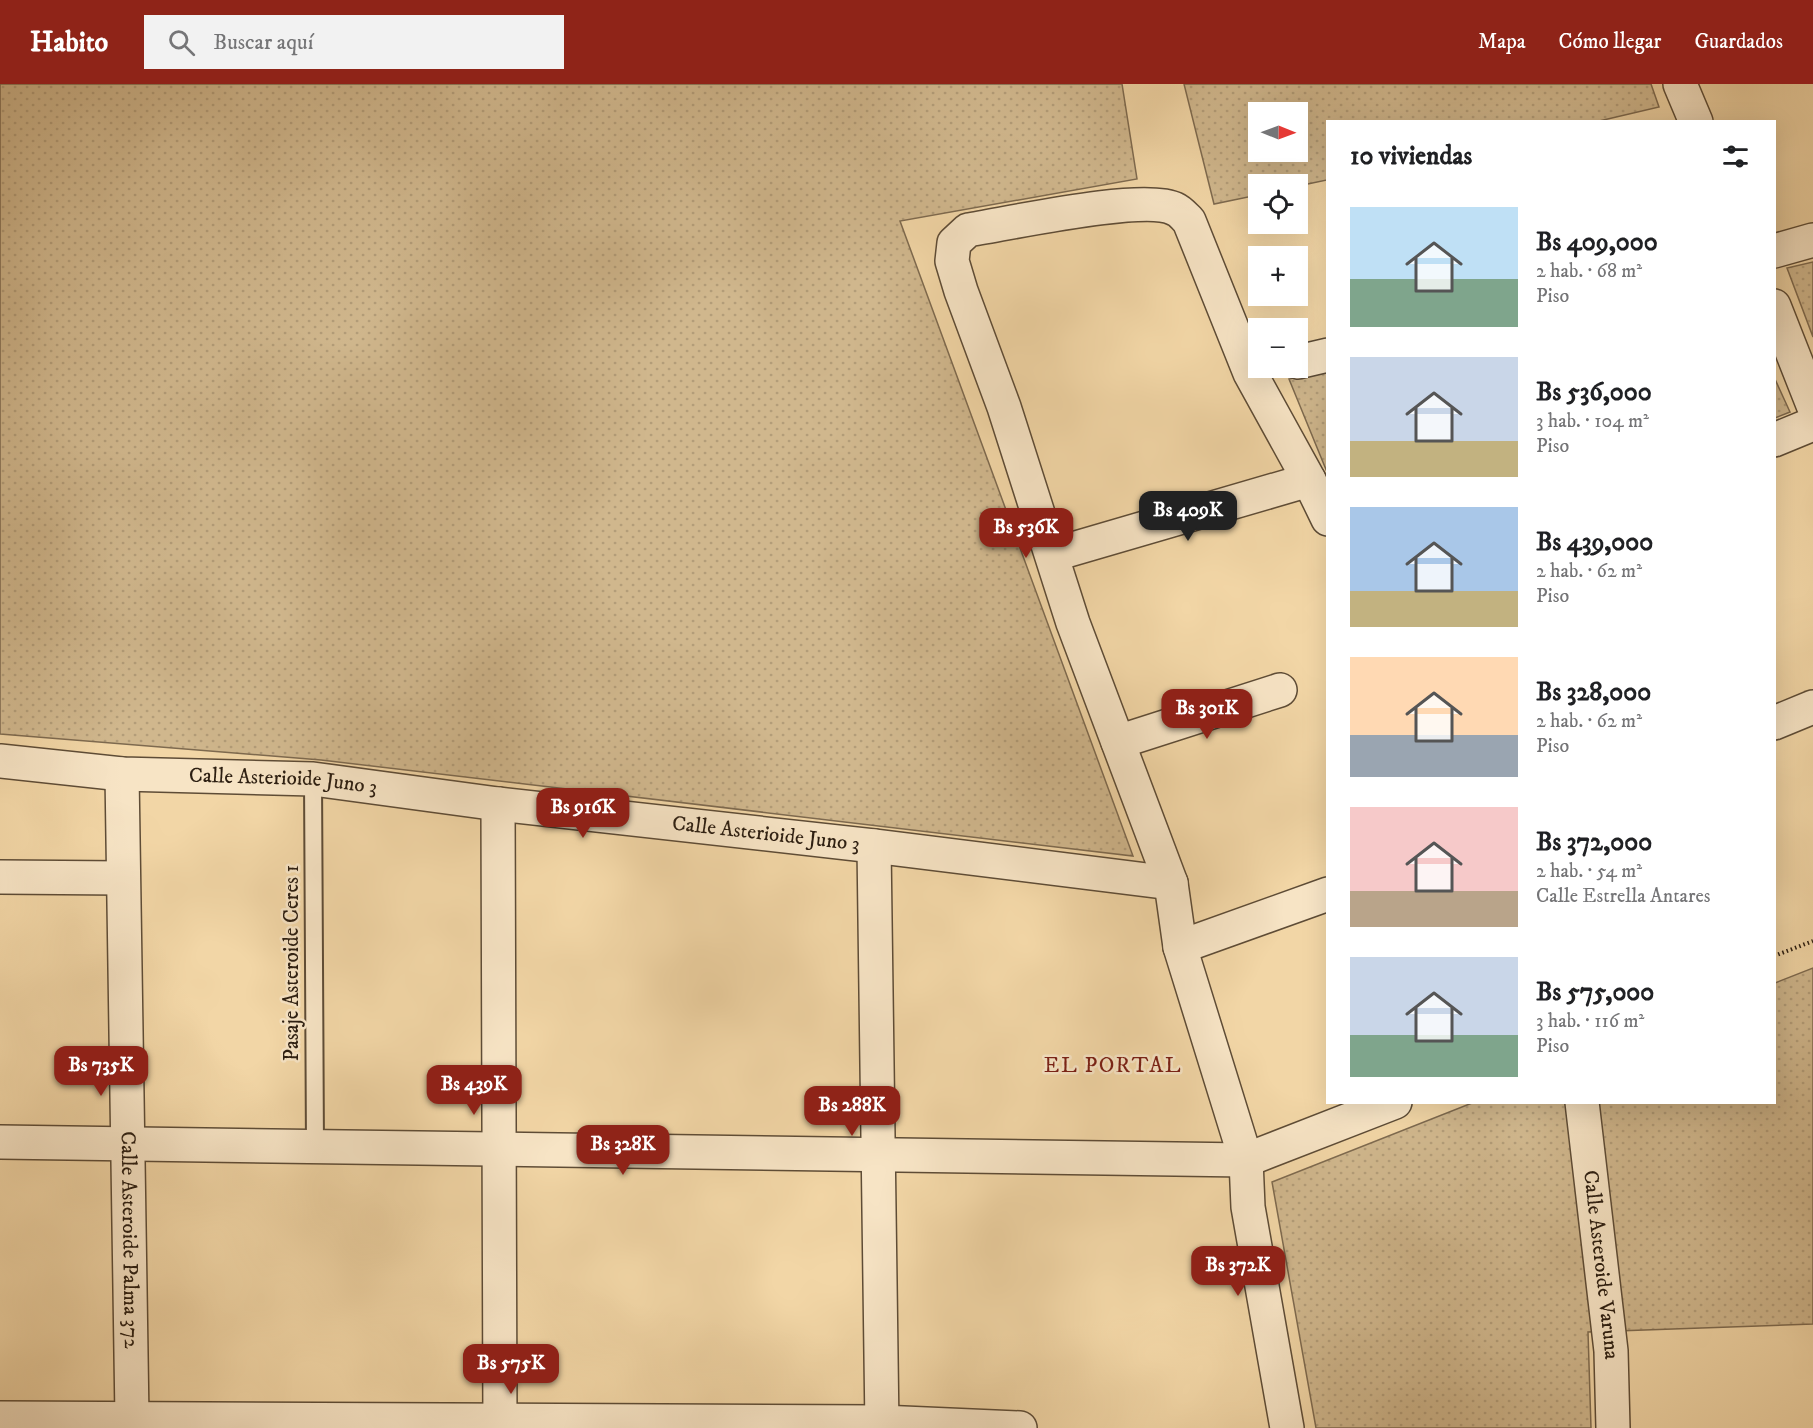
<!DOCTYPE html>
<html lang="es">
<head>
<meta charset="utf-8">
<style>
	body { margin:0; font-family:"IM FELL DW Pica",serif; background:#f2f2f2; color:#202124; height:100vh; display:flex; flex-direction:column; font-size:22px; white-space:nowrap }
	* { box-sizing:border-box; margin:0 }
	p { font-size:20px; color:#757577 }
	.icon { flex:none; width:33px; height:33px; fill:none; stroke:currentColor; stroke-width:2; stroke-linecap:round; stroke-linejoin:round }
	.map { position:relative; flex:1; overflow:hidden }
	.drawer { position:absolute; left:1326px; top:36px; width:450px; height:984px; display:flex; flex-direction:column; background:#fff; border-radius:0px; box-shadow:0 6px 24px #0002 }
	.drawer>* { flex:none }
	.needle { width:39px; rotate:91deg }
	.tools { position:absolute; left:1248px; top:18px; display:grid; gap:12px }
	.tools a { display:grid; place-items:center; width:60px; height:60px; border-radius:0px; background:#fff; box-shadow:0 6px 24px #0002; font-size:30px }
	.price { position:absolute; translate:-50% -51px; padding:0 14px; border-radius:12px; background:#8f2418; color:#fff; font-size:20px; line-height:39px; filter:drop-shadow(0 2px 3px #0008) }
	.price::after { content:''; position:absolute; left:50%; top:36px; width:18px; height:14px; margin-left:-9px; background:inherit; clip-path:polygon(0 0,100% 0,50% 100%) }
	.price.active { background:#222; color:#fff }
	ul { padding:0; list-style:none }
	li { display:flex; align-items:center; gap:18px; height:150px; padding:0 24px }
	li span { display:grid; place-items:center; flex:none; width:168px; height:120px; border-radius:0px; color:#555 }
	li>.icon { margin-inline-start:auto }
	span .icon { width:72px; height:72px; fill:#fffc; stroke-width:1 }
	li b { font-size:26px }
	h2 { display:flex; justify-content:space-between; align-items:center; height:72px; padding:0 24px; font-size:26px }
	header { display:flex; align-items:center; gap:36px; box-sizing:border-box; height:84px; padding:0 30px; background:#8f2418; color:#fff }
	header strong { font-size:28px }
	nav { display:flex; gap:33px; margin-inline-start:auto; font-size:21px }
	.search { width:420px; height:54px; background:#f2f2f2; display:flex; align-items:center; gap:15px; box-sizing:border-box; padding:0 21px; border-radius:0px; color:#757577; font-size:22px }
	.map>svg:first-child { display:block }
	.grass { fill:url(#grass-dots); stroke:#7e6a4f; stroke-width:1.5; fill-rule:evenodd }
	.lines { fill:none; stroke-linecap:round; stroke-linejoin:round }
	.service-casing { stroke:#5e4c36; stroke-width:20 }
	.minor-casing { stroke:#5e4c36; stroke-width:36 }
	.path { stroke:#2c1e11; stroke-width:4; stroke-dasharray:1.5 3; stroke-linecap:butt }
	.service { stroke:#f7e4c5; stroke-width:16 }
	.minor { stroke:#f7e4c5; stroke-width:33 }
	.labels { text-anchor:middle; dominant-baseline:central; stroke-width:5; stroke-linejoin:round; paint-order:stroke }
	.street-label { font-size:21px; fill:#2c1e11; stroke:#f7e4c5 }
	.neighbourhood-label { font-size:22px; letter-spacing:1.5px; fill:#7a1f14; stroke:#f7e4c5 }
</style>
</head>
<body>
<header>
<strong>Habito</strong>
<div class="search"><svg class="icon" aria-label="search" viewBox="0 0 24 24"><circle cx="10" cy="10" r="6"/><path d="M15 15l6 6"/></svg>Buscar aquí</div>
<nav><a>Mapa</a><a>Cómo llegar</a><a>Guardados</a></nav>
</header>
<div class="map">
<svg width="1813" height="1344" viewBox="0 0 1813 1344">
	<defs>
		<pattern id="grass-dots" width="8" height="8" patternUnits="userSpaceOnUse" patternTransform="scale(1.5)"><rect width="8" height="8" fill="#d0b78d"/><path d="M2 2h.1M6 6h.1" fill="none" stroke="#b39d79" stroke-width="1.8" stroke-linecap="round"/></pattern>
	</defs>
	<rect width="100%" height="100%" fill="#f2d6a6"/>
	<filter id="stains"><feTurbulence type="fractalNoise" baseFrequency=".00333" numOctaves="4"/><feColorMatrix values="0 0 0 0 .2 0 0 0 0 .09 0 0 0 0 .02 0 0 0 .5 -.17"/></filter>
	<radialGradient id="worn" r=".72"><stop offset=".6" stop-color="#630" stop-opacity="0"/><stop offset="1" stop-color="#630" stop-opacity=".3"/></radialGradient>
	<g class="grass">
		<polygon points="0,0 1122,0 1137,95 900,137 1133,772 321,676 0,650"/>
		<path d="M 1184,0 L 1651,0 L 1659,23 L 1595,38 L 1328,38 L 1327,96 L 1298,102 L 1298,100 L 1258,100 L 1258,111 L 1214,120 ZM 1258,28 L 1298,28 L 1298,68 L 1258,68 Z"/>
		<polygon points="1813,178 1813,253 1787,184"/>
		<polygon points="1327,286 1327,388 1289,295"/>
		<polygon points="1774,293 1790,328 1775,334 1774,334"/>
		<polygon points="1813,884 1813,1240 1588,1248 1591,1344 1316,1344 1272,1098 1472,1019 1774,1018 1775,899"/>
	</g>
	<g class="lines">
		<g class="service-casing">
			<polyline id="service" points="313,695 315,1063"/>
		</g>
		<g class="minor-casing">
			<g id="minor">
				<polyline points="1680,0 1696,38"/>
				<polyline points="1774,167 1813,156"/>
				<polyline points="1774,222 1813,321"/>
				<polyline points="1298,278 1328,271"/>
				<polyline points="1774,356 1813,340"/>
				<polyline points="1052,471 1309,396"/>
				<polyline points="1774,639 1813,623"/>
				<polyline points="1118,658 1280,606"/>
				<path id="s1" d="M 0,677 L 122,690 L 313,695 L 498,720 L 874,762 L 1171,799"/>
				<path id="s2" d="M 122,690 L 132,1334"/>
				<polyline points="498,720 500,1344"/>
				<polyline points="874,762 882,1344"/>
				<polyline points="0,793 123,794"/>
				<polyline points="1180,863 1328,810"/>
				<path id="s3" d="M 1582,1018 L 1611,1267 L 1613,1344"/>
				<polyline points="0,1058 1246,1076 1395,1018"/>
				<polyline points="0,1334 881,1338 1020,1344"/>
				<path d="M 1287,1344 L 1248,1123 L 1246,1076 L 1180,863 L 1171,799 L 1073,539 L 1004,323 L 961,207 L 952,177 L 954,159 L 968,146 C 1007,140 1145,109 1175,125 C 1180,127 1185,133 1189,137 L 1250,289 L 1309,396 L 1328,435"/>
			</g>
		</g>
		<polyline class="path" points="1774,872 1813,857"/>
		<use href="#service" class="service"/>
		<use href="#minor" class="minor"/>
	</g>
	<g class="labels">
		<g class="street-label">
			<text stroke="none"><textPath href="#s1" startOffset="284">Calle Asterioide Juno 3</textPath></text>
			<text stroke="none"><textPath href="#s1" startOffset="770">Calle Asterioide Juno 3</textPath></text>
			<text transform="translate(292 879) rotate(-90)">Pasaje Asteroide Ceres 1</text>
			<text stroke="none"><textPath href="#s2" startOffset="466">Calle Asteroide Palma 372</textPath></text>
			<text stroke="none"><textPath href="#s3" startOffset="164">Calle Asteroide Varuna</textPath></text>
		</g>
		<g class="neighbourhood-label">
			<text x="1113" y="981">EL PORTAL</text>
		</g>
	</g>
	<rect width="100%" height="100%" filter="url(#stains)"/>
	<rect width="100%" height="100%" fill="url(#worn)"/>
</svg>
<div class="tools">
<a><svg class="needle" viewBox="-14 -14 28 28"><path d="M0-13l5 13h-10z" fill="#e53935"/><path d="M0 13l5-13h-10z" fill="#757577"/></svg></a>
<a><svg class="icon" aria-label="locate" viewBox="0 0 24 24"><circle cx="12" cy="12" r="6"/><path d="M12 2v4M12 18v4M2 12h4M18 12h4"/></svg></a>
<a>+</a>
<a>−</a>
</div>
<b class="price active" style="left:1188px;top:458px">Bs 409K</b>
<b class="price" style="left:1026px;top:475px">Bs 536K</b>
<b class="price" style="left:1207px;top:656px">Bs 301K</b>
<b class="price" style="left:583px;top:755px">Bs 916K</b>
<b class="price" style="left:101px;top:1013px">Bs 735K</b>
<b class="price" style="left:474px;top:1032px">Bs 439K</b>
<b class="price" style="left:852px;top:1053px">Bs 288K</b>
<b class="price" style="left:623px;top:1092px">Bs 328K</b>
<b class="price" style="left:1238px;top:1213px">Bs 372K</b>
<b class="price" style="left:511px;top:1311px">Bs 575K</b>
<section class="drawer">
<h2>10 viviendas<svg class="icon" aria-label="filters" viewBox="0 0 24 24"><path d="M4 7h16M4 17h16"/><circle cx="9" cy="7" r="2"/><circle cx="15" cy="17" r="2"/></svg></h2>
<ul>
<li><span style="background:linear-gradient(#bfe0f5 60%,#7fa58c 0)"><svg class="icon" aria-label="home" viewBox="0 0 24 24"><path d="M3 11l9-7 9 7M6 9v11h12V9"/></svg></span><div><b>Bs 409,000</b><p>2 hab. · 68 m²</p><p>Piso</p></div></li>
<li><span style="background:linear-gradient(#c9d6e8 70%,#c2b280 0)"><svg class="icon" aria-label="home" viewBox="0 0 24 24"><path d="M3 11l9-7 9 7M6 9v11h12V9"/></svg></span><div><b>Bs 536,000</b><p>3 hab. · 104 m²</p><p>Piso</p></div></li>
<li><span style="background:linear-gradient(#a9c7e8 70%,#c2b280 0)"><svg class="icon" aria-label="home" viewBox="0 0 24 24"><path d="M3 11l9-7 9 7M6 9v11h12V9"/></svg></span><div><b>Bs 439,000</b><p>2 hab. · 62 m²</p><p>Piso</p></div></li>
<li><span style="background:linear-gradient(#ffd9b3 65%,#9aa5b1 0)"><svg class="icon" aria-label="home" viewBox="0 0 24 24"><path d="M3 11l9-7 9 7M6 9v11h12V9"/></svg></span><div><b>Bs 328,000</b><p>2 hab. · 62 m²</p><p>Piso</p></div></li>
<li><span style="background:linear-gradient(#f6c9c9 70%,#b9a48a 0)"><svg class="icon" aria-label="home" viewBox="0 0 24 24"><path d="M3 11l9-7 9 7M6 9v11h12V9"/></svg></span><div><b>Bs 372,000</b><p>2 hab. · 54 m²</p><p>Calle Estrella Antares</p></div></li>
<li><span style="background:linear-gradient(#c9d6e8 65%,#7fa58c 0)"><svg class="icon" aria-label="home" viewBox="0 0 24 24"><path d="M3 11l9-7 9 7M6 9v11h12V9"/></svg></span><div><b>Bs 575,000</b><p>3 hab. · 116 m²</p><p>Piso</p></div></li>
</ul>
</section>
</div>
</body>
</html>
